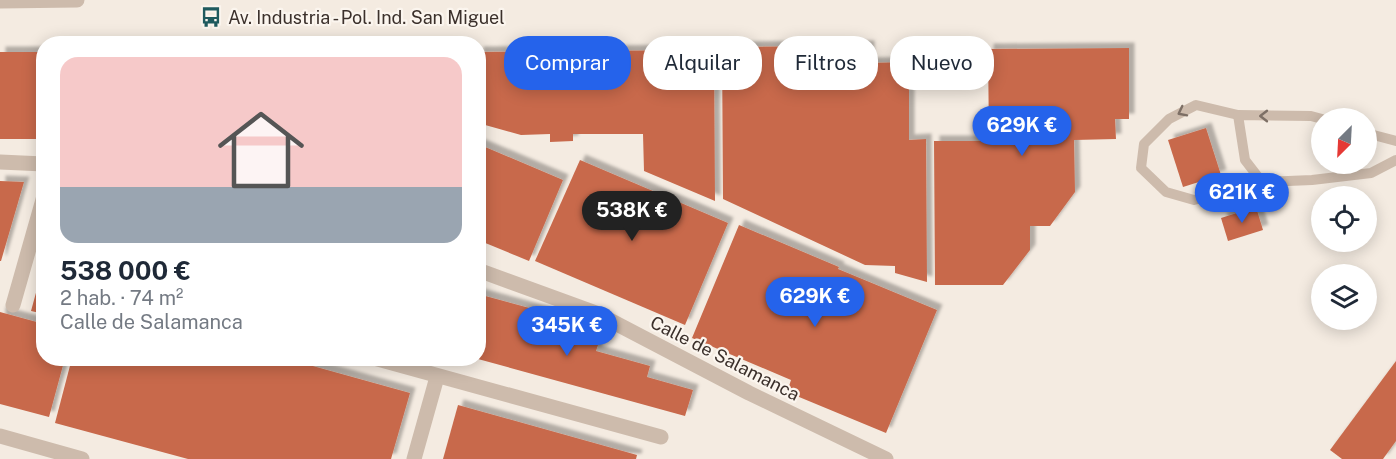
<!DOCTYPE html>
<html lang="es">
<head>
<meta charset="utf-8">
<style>
	body { margin:0; font-family:"Public Sans",sans-serif; background:#f6f6f7; color:#1f2937; height:100vh; display:flex; flex-direction:column; font-size:22px; white-space:nowrap }
	* { box-sizing:border-box; margin:0 }
	p { font-size:20px; color:#747a83 }
	.icon { flex:none; width:33px; height:33px; fill:none; stroke:currentColor; stroke-width:2; stroke-linecap:round; stroke-linejoin:round }
	.map { position:relative; flex:1; overflow:hidden }
	.panel { position:absolute; left:36px; top:36px; width:450px; height:330px; display:flex; flex-direction:column; background:#fff; border-radius:24px; box-shadow:0 3px 15px #0003 }
	.panel>* { flex:none }
	.guide { position:absolute; left:504px; top:36px; width:570px; height:54px; display:flex; gap:12px }
	.needle { width:39px; rotate:204deg }
	.buttons { position:absolute; left:1311px; top:108px; display:grid; gap:12px }
	.buttons a { display:grid; place-items:center; width:66px; height:66px; border-radius:50%; background:#fff; box-shadow:0 3px 15px #0003; font-size:30px }
	.price { position:absolute; translate:-50% -51px; padding:0 14px; border-radius:21px; background:#2563eb; color:#fff; font-size:20px; line-height:39px; filter:drop-shadow(0 2px 3px #0008) }
	.price::after { content:''; position:absolute; left:50%; top:36px; width:18px; height:14px; margin-left:-9px; background:inherit; clip-path:polygon(0 0,100% 0,50% 100%) }
	.price.current { background:#222; color:#fff }
	ul { padding:0; list-style:none }
	li { display:grid; align-content:center; gap:12px; height:318px; padding:0 24px }
	li+li { border-top:2px solid #e0e1e3 }
	li span { display:grid; place-items:center; height:186px; border-radius:18px; color:#555 }
	li>.icon { margin-inline-start:auto }
	span .icon { width:108px; height:108px; fill:#fffc; stroke-width:1 }
	li b { font-size:26px }
	.chip { padding:0 21px; border-radius:24px; background:#fff; box-shadow:0 3px 15px #0003; font-size:21px; line-height:54px }
	.chip.current { background:#2563eb; color:#fff }
	.map>svg:first-child { display:block }
	.building { fill:#c8694b; filter:url(#shadow) }
	.lines { fill:none; stroke-linecap:round; stroke-linejoin:round }
	.service { stroke:#cdbbac; stroke-width:10 }
	.minor { stroke:#cdbbac; stroke-width:15 }
	.oneway { stroke:#7d6f65 }
	.labels { text-anchor:middle; dominant-baseline:central; stroke-width:4.5; stroke-linejoin:round; paint-order:stroke }
	.poi-label { font-size:18px; fill:#3b302b; stroke:#fbf5ee; text-anchor:start }
	.street-label { font-size:18px; fill:#3b302b; stroke:#fbf5ee }
</style>
</head>
<body>
<div class="map">
<svg width="1396" height="459" viewBox="0 0 1396 459">
	<defs>
		<filter id="shadow"><feDropShadow dx="5.5" dy="-5.5" stdDeviation="1.5" flood-color="#0004"/></filter>
	</defs>
	<rect width="100%" height="100%" fill="#f4ebe1"/>
	<g class="building">
		<polygon points="869,46 869,63 909,62 909,140 926,139 927,282 895,273 895,266 865,265 723,199 722,47"/>
		<polygon points="1129,48 1129,119 1115,119 1116,139 1074,140 1075,192 1050,226 1030,226 1030,250 1003,285 935,285 934,141 989,141 988,49"/>
		<polygon points="714,50 715,201 644,171 643,134 573,134 573,141 550,142 550,134 521,135 478,123 478,52"/>
		<rect x="0" y="52" width="44" height="87"/>
		<polygon points="1206,128 1221,175 1183,187 1168,140"/>
		<polygon points="478,144 563,180 529,261 478,240"/>
		<polygon points="580,160 728,223 685,325 535,261"/>
		<polygon points="0,181 24,182 1,261 0,261"/>
		<polygon points="1256,207 1263,230 1228,241 1221,218"/>
		<polygon points="739,225 839,267 838,269 937,310 886,433 787,392 791,380 692,338"/>
		<polygon points="43,267 44,267 44,314 31,311"/>
		<polygon points="478,294 548,313 545,323 600,339 596,351 650,366 647,377 693,390 685,416 478,359"/>
		<polygon points="0,312 44,324 44,358 65,358 49,417 0,404"/>
		<polygon points="72,358 284,358 410,393 391,459 188,459 55,423"/>
		<polygon points="1396,361 1396,441 1383,459 1342,459 1330,450"/>
		<polygon points="458,405 637,455 636,459 443,459"/>
	</g>
	<g class="lines">
		<g class="service">
			<polyline points="1238,115 1196,105 1169,119 1144,144 1141,168 1166,192 1194,200 1262,182"/>
			<polyline points="1322,119 1311,116 1238,115 1245,160 1262,182 1312,180 1371,173 1396,160"/>
			<polyline points="1366,133 1396,141"/>
		</g>
		<g class="minor">
			<polyline points="0,1 77,0"/>
			<polyline points="0,162 44,164"/>
			<polyline points="478,270 596,313 749,393 886,459"/>
			<polyline points="13,305 44,196"/>
			<polyline points="374,358 661,437"/>
			<polyline points="0,436 82,459"/>
			<polyline points="414,459 437,377"/>
		</g>
	</g>
	<defs><path id="oneway-chevron" d="M-2-3.5L2.5 0L-2 3.5" fill="none" stroke-width="1.6" stroke-linecap="round" stroke-linejoin="round" transform="scale(1.5)"/></defs>
	<g class="oneway">
		<use href="#oneway-chevron" transform="translate(1182 112) rotate(153)"/>
		<use href="#oneway-chevron" transform="translate(1264 116) rotate(-180)"/>
	</g>
	<defs>
		<g id="bus-bare" transform="scale(1.62)"><path d="M-5-6H5V4H4V6H2V4H-2V6H-4V4H-5ZM-3.5-4V0h7V-4ZM-3.5 1.2v1.5H-2V1.2ZM2 1.2v1.5H3.5V1.2Z" fill="#1f5a5e" stroke="#fbf5ee" stroke-width="2.5" paint-order="stroke"/></g>
	</defs>
	<g fill-rule="evenodd">
		<use href="#bus-bare" x="211" y="17"/>
	</g>
	<g class="labels">
		<g class="poi-label">
			<text x="228" y="17">Av. Industria - Pol. Ind. San Miguel</text>
		</g>
		<g class="street-label">
			<text transform="translate(725 358) rotate(27)">Calle de Salamanca</text>
		</g>
	</g>
</svg>
<div class="buttons">
<a><svg class="needle" viewBox="-14 -14 28 28"><path d="M0-13l5 13h-10z" fill="#e53935"/><path d="M0 13l5-13h-10z" fill="#747a83"/></svg></a>
<a><svg class="icon" aria-label="locate" viewBox="0 0 24 24"><circle cx="12" cy="12" r="6"/><path d="M12 2v4M12 18v4M2 12h4M18 12h4"/></svg></a>
<a><svg class="icon" aria-label="layers" viewBox="0 0 24 24"><path d="M12 4l9 5-9 5-9-5zM3 14l9 5 9-5"/></svg></a>
</div>
<b class="price" style="left:1022px;top:157px">629K €</b>
<b class="price" style="left:1242px;top:224px">621K €</b>
<b class="price current" style="left:632px;top:242px">538K €</b>
<b class="price" style="left:815px;top:328px">629K €</b>
<b class="price" style="left:567px;top:357px">345K €</b>
<div class="guide">
<a class="chip current">Comprar</a>
<a class="chip">Alquilar</a>
<a class="chip">Filtros</a>
<a class="chip">Nuevo</a>
</div>
<section class="panel">
<ul>
<li><span style="background:linear-gradient(#f6c9c9 70%,#9aa5b1 0)"><svg class="icon" aria-label="home" viewBox="0 0 24 24"><path d="M3 11l9-7 9 7M6 9v11h12V9"/></svg></span><div><b>538 000 €</b><p>2 hab. · 74 m²</p><p>Calle de Salamanca</p></div></li>
</ul>
</section>
</div>
</body>
</html>
